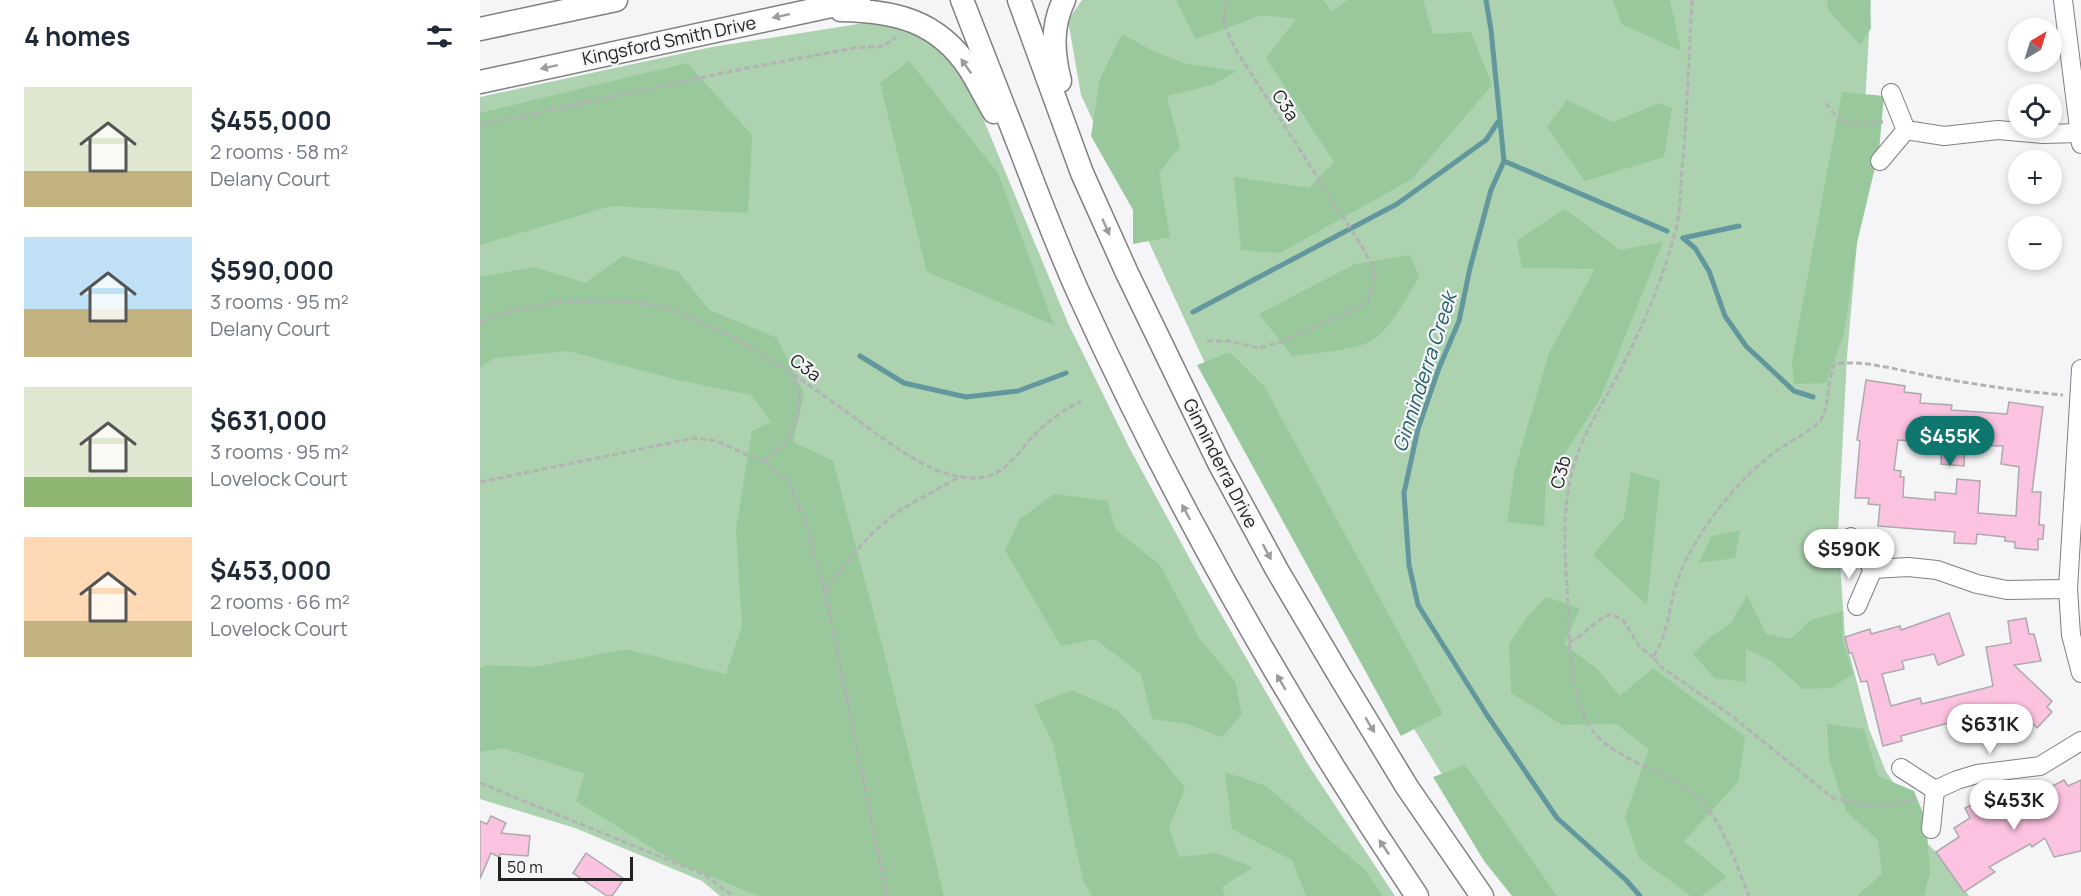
<!DOCTYPE html>
<html lang="en">
<head>
<meta charset="utf-8">
<style>
	body { margin:0; font-family:Manrope,sans-serif; background:#f6f6f7; color:#1f2937; height:100vh; display:flex; flex-direction:column; font-size:22px; white-space:nowrap }
	* { box-sizing:border-box; margin:0 }
	p { font-size:20px; color:#747a83 }
	.icon { flex:none; width:33px; height:33px; fill:none; stroke:currentColor; stroke-width:2; stroke-linecap:round; stroke-linejoin:round }
	.map { position:relative; flex:1; overflow:hidden }
	.drawer { display:flex; flex-direction:column; background:#fff; width:480px }
	.drawer>* { flex:none }
	.needle { width:39px; rotate:38deg }
	.fabs { position:absolute; left:1528px; top:18px; display:grid; gap:12px }
	.fabs a { display:grid; place-items:center; width:54px; height:54px; border-radius:50%; background:#fff; box-shadow:0 3px 9px #0003; font-size:30px }
	.scale { position:absolute; left:18px; bottom:15px; width:135px; box-sizing:border-box; padding-left:6px; border:3px solid #222; border-top:0; font-size:16px; line-height:21px; white-space:nowrap; color:#222; -webkit-text-stroke:4px #f5f5f8; paint-order:stroke }
	.price { position:absolute; translate:-50% -51px; padding:0 14px; border-radius:21px; background:#fff; color:#222; font-size:20px; line-height:39px; filter:drop-shadow(0 2px 3px #0008) }
	.price::after { content:''; position:absolute; left:50%; top:36px; width:18px; height:14px; margin-left:-9px; background:inherit; clip-path:polygon(0 0,100% 0,50% 100%) }
	.price.selected { background:#0f766e; color:#fff }
	ul { padding:0; list-style:none }
	li { display:flex; align-items:center; gap:18px; height:150px; padding:0 24px }
	li span { display:grid; place-items:center; flex:none; width:168px; height:120px; border-radius:0px; color:#555 }
	li>.icon { margin-inline-start:auto }
	span .icon { width:72px; height:72px; fill:#fffc; stroke-width:1 }
	li b { font-size:26px }
	h2 { display:flex; justify-content:space-between; align-items:center; height:72px; padding:0 24px; font-size:26px }
	main { display:flex; flex:1; min-height:0 }
	.map>svg:first-child { display:block }
	.green { fill:#acd2af }
	.forest { fill:#99c89d }
	.lines { fill:none; stroke-linecap:round; stroke-linejoin:round }
	.stream { stroke:#62989d; stroke-width:5 }
	.building { fill:#fcc2e1; stroke:#acaaab; stroke-width:1.5; fill-rule:evenodd }
	.minor-casing { stroke:#808082; stroke-width:20 }
	.major-casing { stroke:#808082; stroke-width:25 }
	.path { stroke:#b3b3b6; stroke-width:3; stroke-dasharray:6 3; stroke-linecap:butt }
	.minor { stroke:#fff; stroke-width:18 }
	.major { stroke:#fff; stroke-width:22 }
	.oneway { fill:#9c9c9c }
	.labels { text-anchor:middle; dominant-baseline:central; stroke-width:4.5; stroke-linejoin:round; paint-order:stroke }
	.street-label { font-size:18px; fill:#222; stroke:#f5f5f8 }
	.water-label { font-size:20px; font-style:italic; fill:#206066; stroke:#f5f5f8 }
</style>
</head>
<body>
<main>
<section class="drawer">
<h2>4 homes<svg class="icon" aria-label="filters" viewBox="0 0 24 24"><path d="M4 7h16M4 17h16"/><circle cx="9" cy="7" r="2"/><circle cx="15" cy="17" r="2"/></svg></h2>
<ul>
<li><span style="background:linear-gradient(#dfe7d0 70%,#c2b280 0)"><svg class="icon" aria-label="home" viewBox="0 0 24 24"><path d="M3 11l9-7 9 7M6 9v11h12V9"/></svg></span><div><b>$455,000</b><p>2 rooms · 58 m²</p><p>Delany Court</p></div></li>
<li><span style="background:linear-gradient(#bfe0f5 60%,#c2b280 0)"><svg class="icon" aria-label="home" viewBox="0 0 24 24"><path d="M3 11l9-7 9 7M6 9v11h12V9"/></svg></span><div><b>$590,000</b><p>3 rooms · 95 m²</p><p>Delany Court</p></div></li>
<li><span style="background:linear-gradient(#dfe7d0 75%,#8fb573 0)"><svg class="icon" aria-label="home" viewBox="0 0 24 24"><path d="M3 11l9-7 9 7M6 9v11h12V9"/></svg></span><div><b>$631,000</b><p>3 rooms · 95 m²</p><p>Lovelock Court</p></div></li>
<li><span style="background:linear-gradient(#ffd9b3 70%,#c2b280 0)"><svg class="icon" aria-label="home" viewBox="0 0 24 24"><path d="M3 11l9-7 9 7M6 9v11h12V9"/></svg></span><div><b>$453,000</b><p>2 rooms · 66 m²</p><p>Lovelock Court</p></div></li>
</ul>
</section>
<div class="map">
<svg width="1601" height="896" viewBox="0 0 1601 896">
	<rect width="100%" height="100%" fill="#f5f5f8"/>
	<g class="green">
		<polygon points="602,0 1391,0 1377,243 1367,356 1358,532 1365,637 1389,729 1406,772 1421,793 1441,837 1456,852 1484,892 1486,891 1489,896 1041,896 958,768 771,463 601,95 588,20"/>
		<polygon points="391,22 444,31 488,82 588,323 650,449 723,583 827,763 915,896 240,896 222,881 95,828 0,799 0,97 232,47"/>
	</g>
	<g class="forest">
		<polygon points="696,0 843,0 852,11 868,0 943,0 953,34 991,32 1012,85 932,179 800,253 761,250 754,177 829,188 854,162 786,58 816,19 782,15 716,39"/>
		<polygon points="1133,0 1190,0 1201,51 1141,24"/>
		<polygon points="1347,0 1390,0 1391,28 1380,45 1348,10"/>
		<polygon points="642,34 673,51 707,64 757,71 732,85 687,96 700,147 679,172 690,237 653,244 653,210 611,136 620,79"/>
		<polygon points="429,61 518,173 574,325 447,272 400,83"/>
		<polygon points="207,63 272,135 268,213 131,206 0,245 0,113"/>
		<polygon points="1362,92 1404,96 1399,151 1377,243 1364,334 1346,383 1314,384 1312,361"/>
		<polygon points="1087,100 1133,122 1179,103 1192,108 1184,157 1105,181 1067,127"/>
		<polygon points="1085,209 1140,250 1183,242 1120,399 1066,482 1064,526 1027,522 1035,469 1069,353 1115,269 1042,268 1037,240"/>
		<path d="M 930,255 L 939,276 C 930,293 913,324 897,337 C 881,351 834,353 812,356 L 779,314 L 875,264 Z"/>
		<polygon points="143,256 199,272 229,310 297,338 324,394 313,442 353,461 405,656 464,896 279,896 195,862 96,801 105,774 23,748 0,752 0,668 6,665 55,667 146,649 246,674 262,626 256,529 272,431 291,422 271,395 198,380 88,351 14,358 0,368 0,277 54,267 105,283"/>
		<polygon points="750,352 784,386 963,714 921,736 717,365"/>
		<polygon points="1151,472 1180,480 1167,605 1113,555 1144,518"/>
		<polygon points="574,494 627,501 636,530 680,565 719,638 755,681 762,714 742,737 707,724 672,719 661,674 615,639 581,646 525,550 540,519"/>
		<polygon points="1260,530 1255,558 1218,563 1232,536"/>
		<polygon points="1267,595 1286,634 1311,639 1331,620 1363,611 1362,637 1373,674 1351,688 1323,689 1291,661 1266,649 1266,682 1235,678 1213,654 1233,635 1251,623"/>
		<polygon points="1066,597 1100,608 1084,644 1117,669 1140,696 1173,668 1265,737 1258,782 1204,841 1247,877 1221,896 1211,896 1159,858 1145,817 1169,749 1136,724 1083,725 1031,693 1029,644 1047,617"/>
		<polygon points="592,690 638,711 683,760 705,788 689,828 699,857 735,853 773,867 742,887 745,896 612,896 603,880 573,743 554,705"/>
		<polygon points="1347,724 1384,729 1398,776 1434,791 1446,820 1450,872 1444,896 1377,896 1402,874 1398,840 1366,811 1349,759"/>
		<polygon points="985,765 1077,896 1032,896 1004,861 953,777"/>
		<polygon points="745,772 786,786 884,869 903,896 826,896 812,860 752,829"/>
	</g>
	<g class="lines">
		<g class="stream">
			<polyline points="1006,0 1011,30 1024,161 1011,190 990,268 979,321 959,368 938,429 924,493 929,565 938,605 1007,715 1077,818 1146,880 1160,896"/>
			<polyline points="1024,161 1187,231"/>
			<polyline points="1203,238 1215,248 1229,271 1245,316 1266,346 1314,391 1333,397"/>
			<polyline points="1203,238 1259,226"/>
			<polyline points="713,312 917,204 1006,140 1018,122"/>
			<polyline points="380,356 424,383 486,397 538,391 586,373"/>
		</g>
	</g>
	<g class="building">
		<path d="M 1386,380 L 1425,386 L 1424,392 L 1441,394 L 1440,403 L 1472,405 L 1471,410 L 1527,414 L 1529,402 L 1563,407 L 1552,492 L 1561,492 L 1559,525 L 1564,525 L 1563,539 L 1558,539 L 1558,550 L 1535,548 L 1535,542 L 1525,541 L 1525,537 L 1497,534 L 1496,544 L 1474,543 L 1475,532 L 1398,526 L 1400,505 L 1388,504 L 1389,498 L 1375,498 L 1380,441 L 1377,440 ZM 1418,440 L 1462,443 L 1461,464 L 1484,466 L 1485,445 L 1523,446 L 1521,464 L 1539,467 L 1536,516 L 1498,513 L 1500,481 L 1477,479 L 1476,494 L 1455,492 L 1455,500 L 1423,497 L 1424,477 L 1420,477 L 1421,471 L 1414,470 Z"/>
		<polygon points="1469,613 1484,655 1458,665 1454,654 1422,661 1424,669 1402,674 1411,706 1440,698 1442,704 1513,686 1506,647 1531,643 1528,621 1546,618 1549,634 1554,634 1561,661 1534,665 1572,701 1567,707 1572,712 1557,728 1552,723 1535,742 1524,731 1488,740 1483,719 1421,736 1422,741 1403,746 1387,681 1381,682 1372,653 1369,653 1365,637 1390,629 1391,634 1420,626 1421,630"/>
		<polygon points="1584,780 1588,786 1601,780 1601,851 1574,857 1565,838 1552,847 1550,844 1509,867 1515,872 1484,892 1456,852 1479,837 1474,828 1490,818 1485,808 1502,799 1506,806 1517,800 1520,806 1545,793 1548,799"/>
		<polygon points="11,816 26,823 21,833 50,836 48,856 20,854 19,857 11,853 0,879 0,821 7,824"/>
		<polygon points="106,853 144,879 132,896 127,896 93,873"/>
	</g>
	<g class="lines">
		<g class="minor-casing">
			<g id="minor">
				<polyline points="1583,0 1601,144"/>
				<polyline points="1411,93 1426,130 1464,136 1518,130 1563,134 1600,133"/>
				<polyline points="1400,161 1426,130"/>
				<polyline points="1601,369 1588,589 1591,635 1601,673"/>
				<polyline points="1371,537 1393,569 1428,567 1457,570 1497,584 1527,590 1588,589"/>
				<polyline points="1377,606 1393,569"/>
				<polyline points="1421,768 1455,790 1477,780 1497,774 1560,766 1601,741"/>
				<polyline points="1451,829 1455,790"/>
			</g>
		</g>
		<g class="major-casing">
			<g id="major">
				<path d="M 482,0 C 502,52 523,104 543,156 C 560,201 578,247 598,292 C 694,503 808,704 937,896"/>
				<polyline points="539,0 602,173 647,273 739,463 797,570 859,675 927,787 1002,896"/>
				<path d="M 361,10 C 414,11 457,20 489,68 C 498,82 505,97 514,112"/>
				<polyline points="0,29 136,0"/>
				<path d="M 580,81 C 573,53 571,27 584,0"/>
				<polyline points="0,82 379,0"/>
			</g>
		</g>
		<g class="path">
			<path d="M 1212,0 C 1209,57 1207,113 1202,170 C 1200,188 1201,207 1197,225 C 1184,277 1163,326 1139,373 C 1123,403 1102,435 1093,468 C 1081,512 1085,556 1088,602 C 1089,641 1089,678 1104,715 C 1123,761 1181,765 1215,795 C 1243,820 1255,863 1269,896"/>
			<path d="M 1346,103 C 1364,131 1374,124 1403,122"/>
			<polyline points="0,125 257,70 374,48 404,46 416,37"/>
			<path d="M 0,322 C 23,311 50,307 75,303 C 110,299 149,300 184,307 C 195,310 207,316 218,321 C 279,346 330,386 383,424 C 414,446 456,480 497,478 C 528,476 540,448 560,429 C 572,418 586,409 601,401"/>
			<path d="M 727,341 L 748,341 L 779,348 L 800,342 L 876,308 L 888,300 L 895,281 L 892,265 L 881,245 L 756,50 C 748,34 739,18 747,0"/>
			<polyline points="283,462 307,441 317,418 320,395 313,374"/>
			<polyline points="0,482 214,438 237,441 283,462 309,482 328,530 345,592 407,896"/>
			<path d="M 345,592 C 368,560 391,529 424,508 C 442,497 462,487 481,476"/>
			<path d="M 1089,642 C 1106,635 1115,619 1131,614 L 1143,620 L 1159,646 L 1173,657"/>
			<polyline points="0,783 225,875 253,896"/>
			<path d="M 1436,799 L 1413,805 L 1387,805 L 1353,798 L 1248,713 L 1181,667 L 1173,657 C 1185,639 1187,622 1192,601 C 1196,581 1205,559 1216,542 C 1235,510 1262,478 1291,455 C 1303,445 1330,432 1340,421 C 1350,409 1346,380 1355,364 C 1384,359 1425,372 1455,377 C 1498,385 1539,391 1583,395"/>
		</g>
		<use href="#minor" class="minor"/>
		<use href="#major" class="major"/>
	</g>
	<defs><path id="oneway-solid" d="M-6-.8H1V-3.2L6.5 0L1 3.2V.8H-6Z" transform="scale(1.5)"/></defs>
	<g class="oneway">
		<use href="#oneway-solid" transform="translate(301 16) rotate(168)"/>
		<use href="#oneway-solid" transform="translate(486 66) rotate(-125)"/>
		<use href="#oneway-solid" transform="translate(69 67) rotate(168)"/>
		<use href="#oneway-solid" transform="translate(626 227) rotate(66)"/>
		<use href="#oneway-solid" transform="translate(706 512) rotate(-118)"/>
		<use href="#oneway-solid" transform="translate(787 552) rotate(62)"/>
		<use href="#oneway-solid" transform="translate(801 682) rotate(-120)"/>
		<use href="#oneway-solid" transform="translate(890 725) rotate(59)"/>
		<use href="#oneway-solid" transform="translate(904 847) rotate(-124)"/>
	</g>
	<g class="labels">
		<g class="street-label">
			<text transform="translate(189 40) rotate(-12)">Kingsford Smith Drive</text>
			<text transform="translate(806 105) rotate(57)">C3a</text>
			<text transform="translate(326 367) rotate(36)">C3a</text>
			<text transform="translate(741 463) rotate(63)">Ginninderra Drive</text>
			<text transform="translate(1080 472) rotate(-75)">C3b</text>
		</g>
		<g class="water-label">
			<text transform="translate(944 372) rotate(-72)">Ginninderra Creek</text>
		</g>
	</g>
</svg>
<div class="fabs">
<a><svg class="needle" viewBox="-14 -14 28 28"><path d="M0-13l5 13h-10z" fill="#e53935"/><path d="M0 13l5-13h-10z" fill="#747a83"/></svg></a>
<a><svg class="icon" aria-label="locate" viewBox="0 0 24 24"><circle cx="12" cy="12" r="6"/><path d="M12 2v4M12 18v4M2 12h4M18 12h4"/></svg></a>
<a>+</a>
<a>−</a>
</div>
<div class="scale">50 m</div>
<b class="price selected" style="left:1470px;top:467px">$455K</b>
<b class="price" style="left:1369px;top:580px">$590K</b>
<b class="price" style="left:1510px;top:755px">$631K</b>
<b class="price" style="left:1534px;top:831px">$453K</b>
</div>
</main>
</body>
</html>
